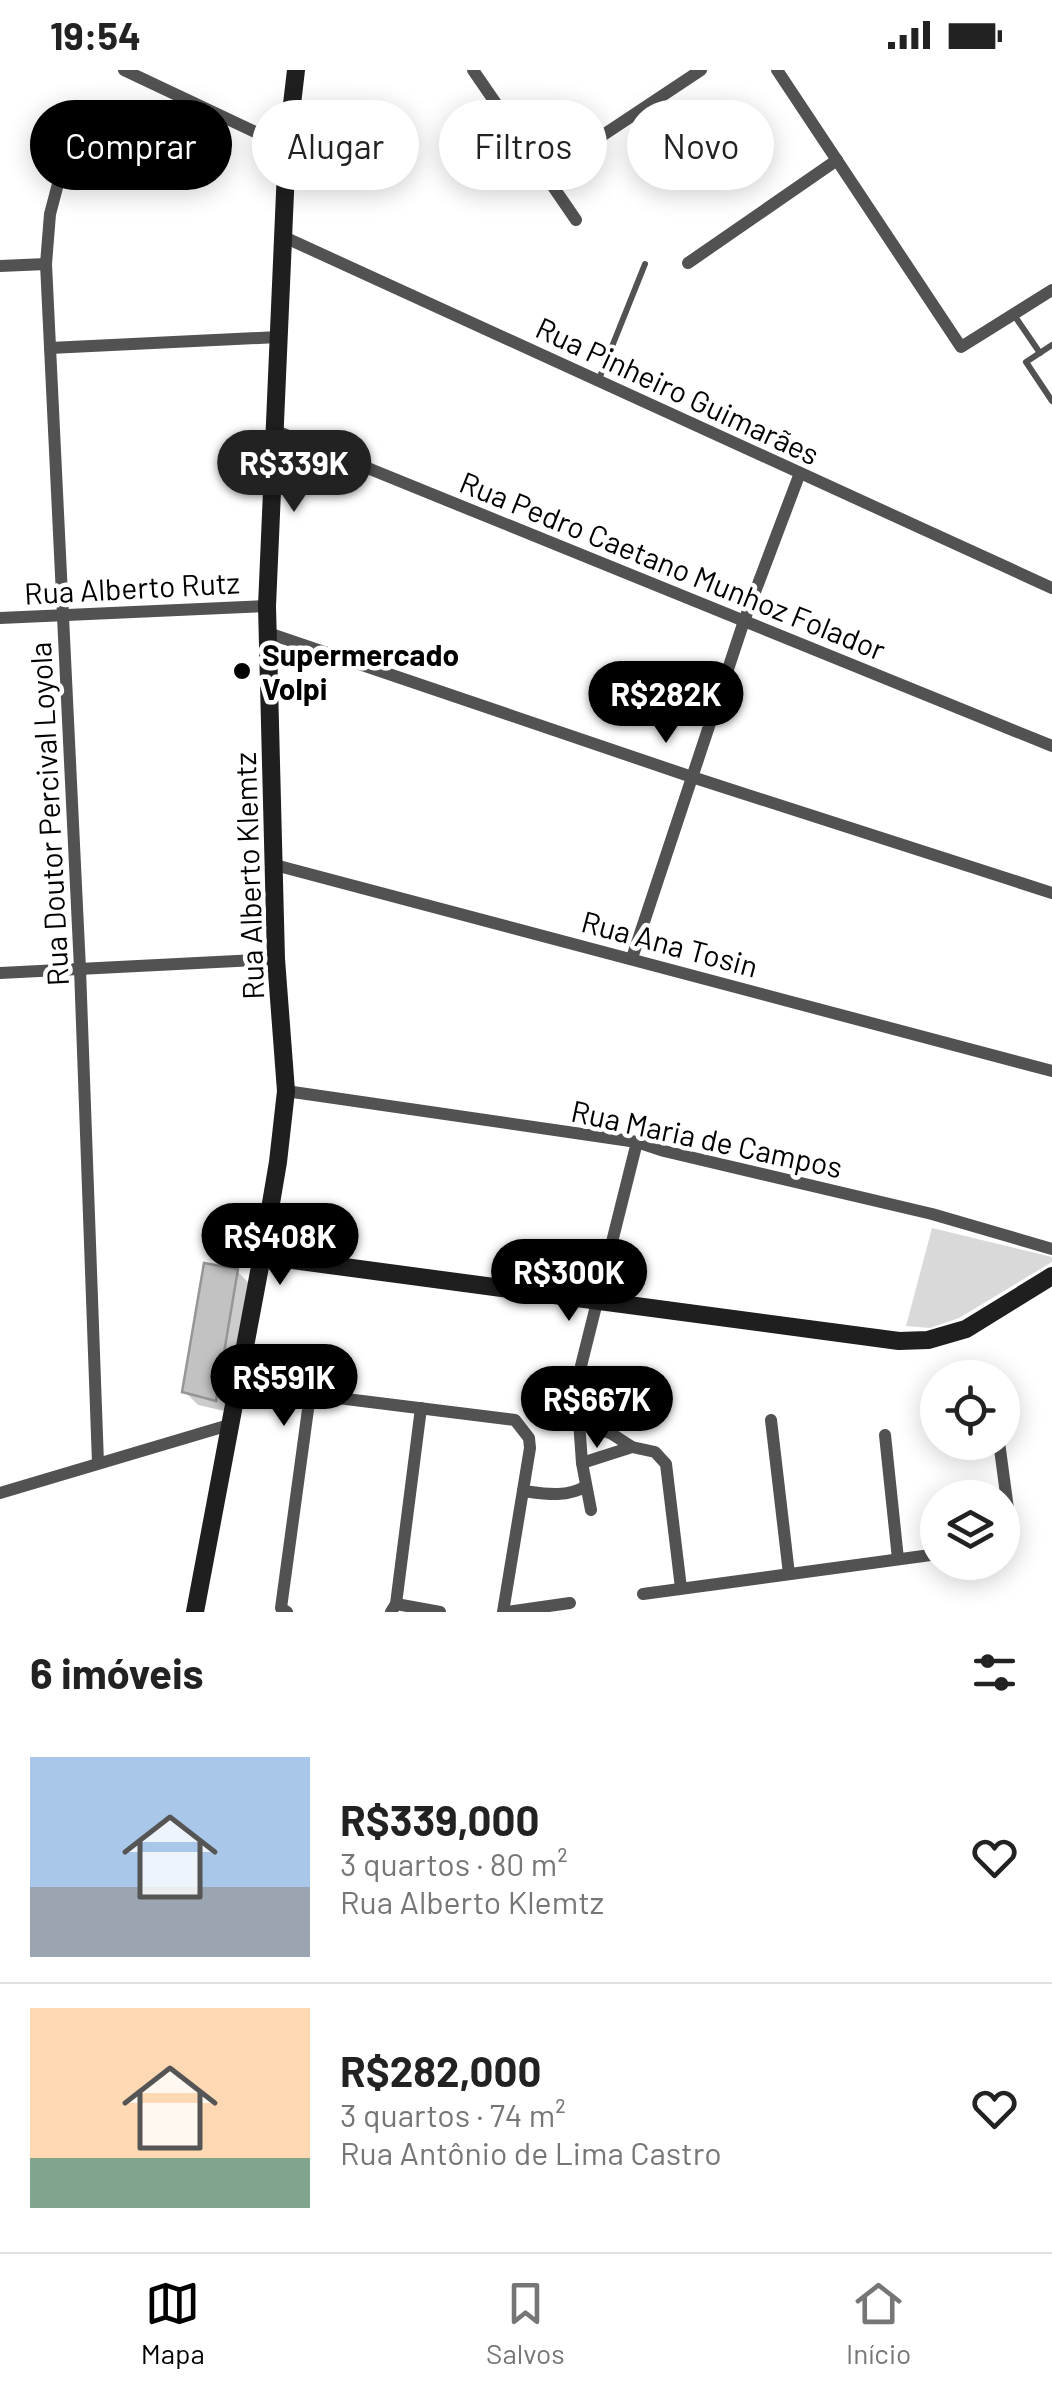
<!DOCTYPE html>
<html lang="pt">
<head>
<meta charset="utf-8">
<style>
	body { margin:0; font-family:Barlow,sans-serif; background:#f2f2f2; color:#222; height:100vh; display:flex; flex-direction:column; font-size:38px; white-space:nowrap }
	* { box-sizing:border-box; margin:0 }
	p { font-size:32px; color:#767676 }
	.icon { flex:none; width:55px; height:55px; fill:none; stroke:currentColor; stroke-width:2; stroke-linecap:round; stroke-linejoin:round }
	.map { position:relative; height:1542px; overflow:hidden }
	.side { display:flex; flex-direction:column; background:#fff; flex:1 }
	.side>* { flex:none }
	.guide { position:absolute; left:30px; top:30px; width:992px; height:90px; display:flex; gap:20px }
	.tools { position:absolute; left:920px; top:1290px; display:grid; gap:20px }
	.tools a { display:grid; place-items:center; width:100px; height:100px; border-radius:50%; background:#fff; box-shadow:0 5px 25px #0003; font-size:50px }
	.price { position:absolute; translate:-50% -85px; padding:0 22px; border-radius:35px; background:#000; color:#fff; font-size:32px; line-height:65px; filter:drop-shadow(0 2px 5px #0008) }
	.price::after { content:''; position:absolute; left:50%; top:60px; width:30px; height:22px; margin-left:-15px; background:inherit; clip-path:polygon(0 0,100% 0,50% 100%) }
	.price.on { background:#222; color:#fff }
	ul { padding:0; list-style:none }
	li { display:flex; align-items:center; gap:30px; height:250px; padding:0 30px }
	li+li { border-top:2px solid #e0e0e0 }
	li span { display:grid; place-items:center; flex:none; width:280px; height:200px; border-radius:0px; color:#555 }
	li>.icon { margin-inline-start:auto }
	span .icon { width:120px; height:120px; fill:#fffc; stroke-width:1 }
	li b { font-size:42px }
	h2 { display:flex; justify-content:space-between; align-items:center; height:120px; padding:0 30px; font-size:42px }
	.pill { padding:0 35px; border-radius:45px; background:#fff; box-shadow:0 5px 25px #0003; font-size:35px; line-height:90px }
	.pill.on { background:#000; color:#fff }
	.status { display:flex; justify-content:space-between; align-items:center; height:70px; padding:0 50px; background:#fff; direction:ltr }
	.status svg { height:28px; fill:currentColor }
	.tab-bar { display:flex; justify-content:space-around; align-items:center; height:140px; border-top:2px solid #e0e0e0; background:#fff; font-size:28px; color:#767676 }
	.tab-bar a { display:grid; justify-items:center; gap:5px }
	.tab-bar .on { color:#000 }
	.map>svg:first-child { display:block }
	.green { fill:#d9d9d9 }
	.shadow { fill:#0003 }
	.building { fill:#c2c2c2; stroke:#969696; stroke-width:2.5 }
	.lines { fill:none; stroke-linecap:round; stroke-linejoin:round }
	.lane { stroke:#525252; stroke-width:6 }
	.street { stroke:#525252; stroke-width:12 }
	.secondary { stroke:#1f1f1f; stroke-width:18 }
	.poi-dot { fill:#000; stroke:#fff; stroke-width:4 }
	.labels { text-anchor:middle; dominant-baseline:central; stroke-width:9; stroke-linejoin:round; paint-order:stroke }
	.street-label { font-size:30px; fill:#000; stroke:#fff }
	.poi-label { font-size:30px; font-weight:bold; fill:#000; stroke:#fff; text-anchor:start }
</style>
</head>
<body>
<div class="status"><b>19:54</b><svg viewBox="0 0 49 12"><path d="M0 12V9h3v3zM5 12V6h3v6zM10 12V3h3v9zM15 12V0h3v12zM26 1h20v11H26zM47 4h2v5h-2z"/></svg></div>
<div class="map">
<svg width="1052" height="1542" viewBox="0 0 1052 1542">
	<rect width="100%" height="100%" fill="#fff"/>
	<polygon class="green" points="932,1158 1052,1187 1052,1192 959,1248 930,1258 906,1256"/>
	<polygon class="shadow" points="237,1201 251,1215 229,1342 198,1335 184,1321"/>
	<polygon class="building" points="204,1193 238,1199 216,1331 182,1322"/>
	<g class="lines">
		<g class="lane">
			<polyline points="1014,245 1040,283"/>
			<polyline points="1052,275 1026,292 1052,331"/>
			<polyline points="599,309 645,194"/>
		</g>
		<g class="street">
			<polyline points="124,0 287,77"/>
			<polyline points="473,0 576,150"/>
			<polyline points="777,0 961,277 1052,220"/>
			<polyline points="63,95 50,144 46,194 80,899 98,1393"/>
			<polyline points="543,105 701,0"/>
			<polyline points="284,167 1052,518"/>
			<polyline points="688,193 837,90"/>
			<polyline points="0,196 46,194"/>
			<polyline points="50,278 278,267"/>
			<polyline points="274,360 1052,676"/>
			<polyline points="0,548 267,536"/>
			<polyline points="268,563 692,707 1052,823"/>
			<polyline points="275,795 1052,1001"/>
			<polyline points="632,888 744,551 800,403"/>
			<polyline points="0,903 276,889"/>
			<polyline points="286,1021 637,1072 664,1081 932,1144 1052,1179"/>
			<polyline points="771,1350 789,1504"/>
			<polyline points="579,1351 612,1364 632,1377 655,1382 666,1394 681,1518"/>
			<polyline points="885,1365 898,1489"/>
			<polyline points="999,1372 1011,1461 1002,1475"/>
			<polyline points="582,1393 632,1377"/>
			<path d="M 523,1421 C 545,1424 567,1428 586,1416"/>
			<polyline points="0,1423 229,1355"/>
			<polyline points="591,1440 582,1393 579,1351 581,1296 637,1072"/>
			<polyline points="643,1524 938,1484"/>
			<polyline points="396,1534 440,1542"/>
			<polyline points="287,1542 281,1538 309,1332 322,1326 515,1350 529,1368 530,1378 503,1542"/>
			<polyline points="391,1542 396,1534 421,1338"/>
			<polyline points="507,1542 570,1533"/>
		</g>
		<g class="secondary">
			<polyline points="262,1186 899,1271 928,1270 966,1259 1052,1206"/>
			<polyline points="195,1542 262,1186 278,1092 286,1021 276,889 267,536 287,77 296,0"/>
		</g>
	</g>
	<circle class="poi-dot" cx="242" cy="601" r="10"/>
	<g class="labels">
		<g class="street-label">
			<text transform="translate(678 320) rotate(25)">Rua Pinheiro Guimarães</text>
			<text transform="translate(673 495) rotate(22)">Rua Pedro Caetano Munhoz Folador</text>
			<text transform="translate(132 517) rotate(-3)">Rua Alberto Rutz</text>
			<text transform="translate(48 744) rotate(-93)">Rua Doutor Percival Loyola</text>
			<text transform="translate(248 806) rotate(-92)">Rua Alberto Klemtz</text>
			<text transform="translate(670 873) rotate(15)">Rua Ana Tosin</text>
			<text transform="translate(707 1068) rotate(12)">Rua Maria de Campos</text>
		</g>
		<g class="poi-label">
			<text x="262" y="584">Supermercado<tspan x="262" dy="34">Volpi</tspan></text>
		</g>
	</g>
</svg>
<div class="tools">
<a><svg class="icon" aria-label="locate" viewBox="0 0 24 24"><circle cx="12" cy="12" r="6"/><path d="M12 2v4M12 18v4M2 12h4M18 12h4"/></svg></a>
<a><svg class="icon" aria-label="layers" viewBox="0 0 24 24"><path d="M12 4l9 5-9 5-9-5zM3 14l9 5 9-5"/></svg></a>
</div>
<b class="price on" style="left:294px;top:445px">R$339K</b>
<b class="price" style="left:666px;top:676px">R$282K</b>
<b class="price" style="left:280px;top:1218px">R$408K</b>
<b class="price" style="left:569px;top:1254px">R$300K</b>
<b class="price" style="left:284px;top:1359px">R$591K</b>
<b class="price" style="left:597px;top:1381px">R$667K</b>
<div class="guide">
<a class="pill on">Comprar</a>
<a class="pill">Alugar</a>
<a class="pill">Filtros</a>
<a class="pill">Novo</a>
</div>
</div>
<section class="side">
<h2>6 imóveis<svg class="icon" aria-label="filters" viewBox="0 0 24 24"><path d="M4 7h16M4 17h16"/><circle cx="9" cy="7" r="2"/><circle cx="15" cy="17" r="2"/></svg></h2>
<ul>
<li><span style="background:linear-gradient(#a9c7e8 65%,#9aa5b1 0)"><svg class="icon" aria-label="home" viewBox="0 0 24 24"><path d="M3 11l9-7 9 7M6 9v11h12V9"/></svg></span><div><b>R$339,000</b><p>3 quartos · 80 m²</p><p>Rua Alberto Klemtz</p></div><svg class="icon" aria-label="heart" viewBox="0 0 24 24"><path d="M12 20l-8-8c-3-5 5-10 8-4 3-6 11-1 8 4z"/></svg></li>
<li><span style="background:linear-gradient(#ffd9b3 75%,#7fa58c 0)"><svg class="icon" aria-label="home" viewBox="0 0 24 24"><path d="M3 11l9-7 9 7M6 9v11h12V9"/></svg></span><div><b>R$282,000</b><p>3 quartos · 74 m²</p><p>Rua Antônio de Lima Castro</p></div><svg class="icon" aria-label="heart" viewBox="0 0 24 24"><path d="M12 20l-8-8c-3-5 5-10 8-4 3-6 11-1 8 4z"/></svg></li>
</ul>
</section>
<nav class="tab-bar">
<a class="on"><svg class="icon" aria-label="map" viewBox="0 0 24 24"><path d="M3 6l6-2 6 2 6-2v14l-6 2-6-2-6 2zM9 4v14M15 6v14"/></svg>Mapa</a>
<a><svg class="icon" aria-label="saved" viewBox="0 0 24 24"><path d="M7 4h10v16l-5-4-5 4z"/></svg>Salvos</a>
<a><svg class="icon" aria-label="home" viewBox="0 0 24 24"><path d="M3 11l9-7 9 7M6 9v11h12V9"/></svg>Início</a>
</nav>
</body>
</html>
